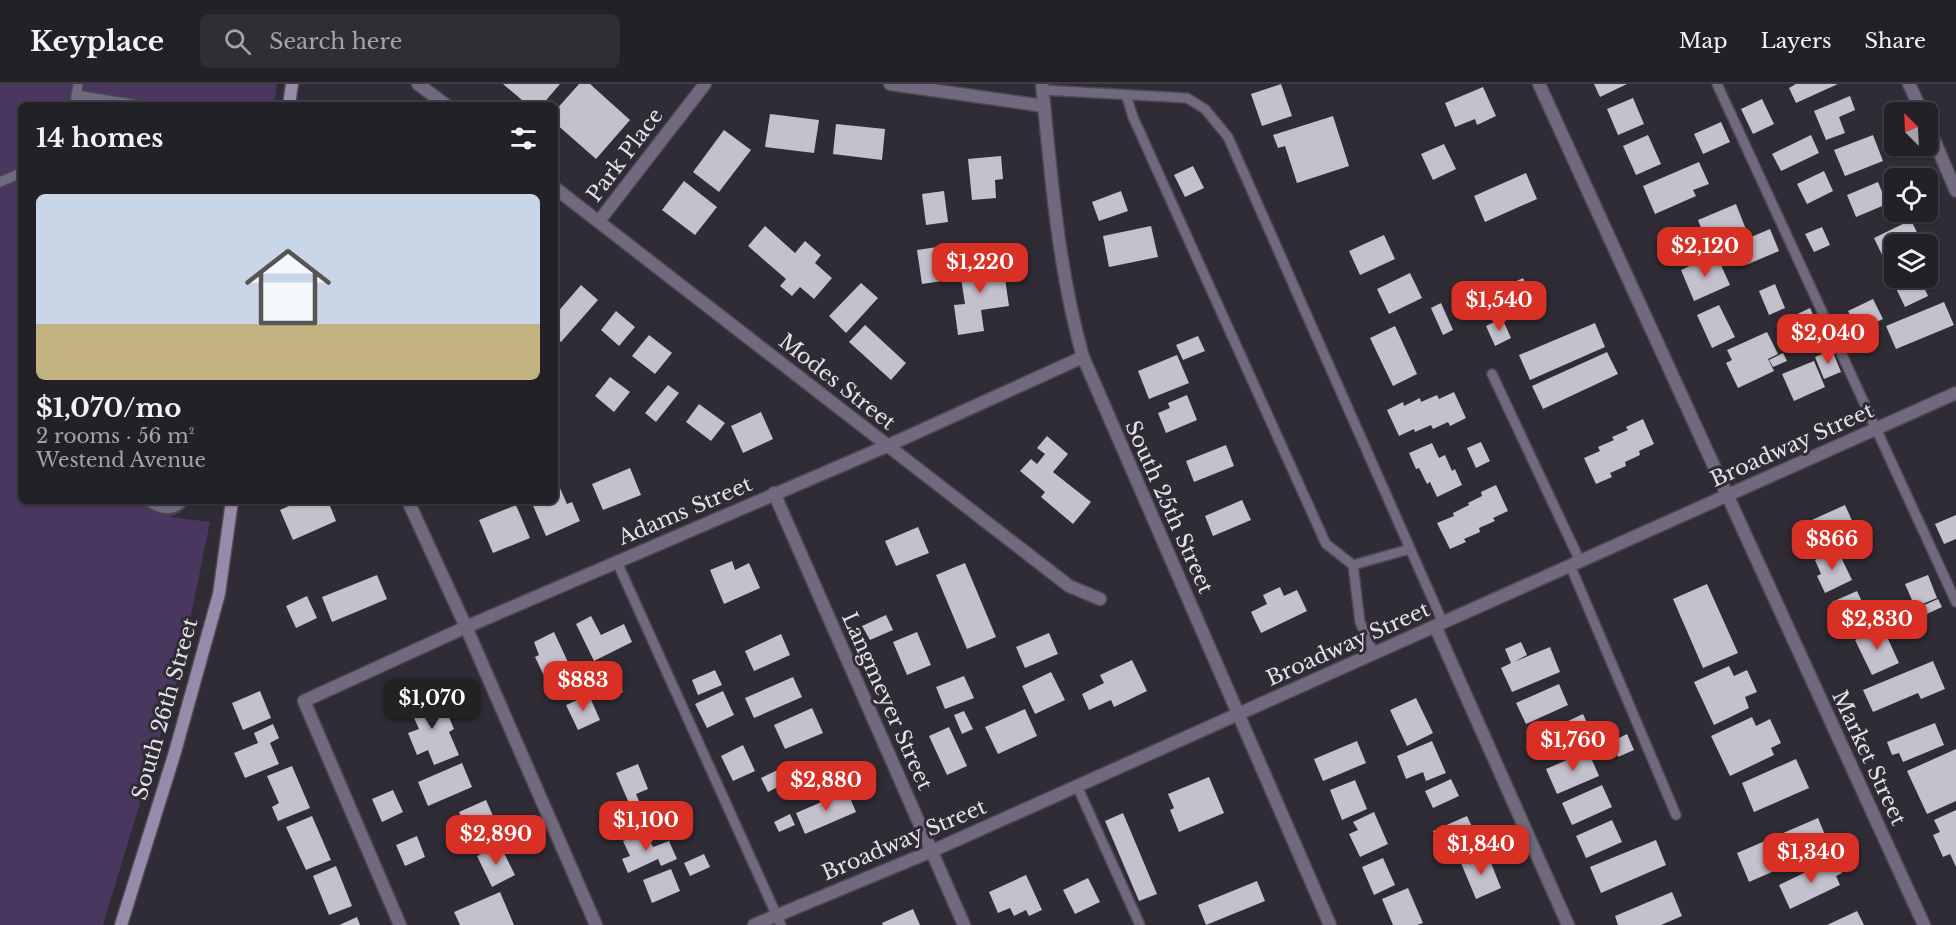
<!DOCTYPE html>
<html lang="en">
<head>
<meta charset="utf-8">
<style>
	body { margin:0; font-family:"Libre Baskerville",serif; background:#2f2e34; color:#f1f3f6; height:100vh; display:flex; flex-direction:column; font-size:22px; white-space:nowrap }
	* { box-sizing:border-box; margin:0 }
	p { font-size:20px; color:#a3a3a8 }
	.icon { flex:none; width:33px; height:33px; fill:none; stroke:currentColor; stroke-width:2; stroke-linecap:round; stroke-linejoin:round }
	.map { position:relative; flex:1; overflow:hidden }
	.sheet { position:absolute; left:18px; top:18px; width:540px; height:402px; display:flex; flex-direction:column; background:#232128; border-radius:9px; box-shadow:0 2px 4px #0004,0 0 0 2px #403e45 }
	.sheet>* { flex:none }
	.needle { width:39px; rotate:336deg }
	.controls { position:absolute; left:1884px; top:18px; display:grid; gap:12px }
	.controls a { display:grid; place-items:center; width:54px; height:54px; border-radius:9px; background:#232128; box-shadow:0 2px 4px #0004,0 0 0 2px #403e45; font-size:30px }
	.price { position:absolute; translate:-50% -51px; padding:0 14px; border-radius:12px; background:#d93025; color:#fff; font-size:20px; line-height:39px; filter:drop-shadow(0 2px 3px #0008) }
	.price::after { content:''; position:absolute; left:50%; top:36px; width:18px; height:14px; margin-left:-9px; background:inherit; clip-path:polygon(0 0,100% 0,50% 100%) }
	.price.active { background:#222; color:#fff }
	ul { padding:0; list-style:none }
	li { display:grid; align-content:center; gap:12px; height:318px; padding:0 18px }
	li+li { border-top:2px solid #403e45 }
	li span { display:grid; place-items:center; height:186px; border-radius:9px; color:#555 }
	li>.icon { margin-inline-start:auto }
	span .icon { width:108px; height:108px; fill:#fffc; stroke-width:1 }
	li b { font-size:26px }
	h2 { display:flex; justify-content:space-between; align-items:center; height:72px; padding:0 18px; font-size:26px }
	header { display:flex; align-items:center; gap:36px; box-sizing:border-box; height:84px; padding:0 30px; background:#232128; border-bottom:2px solid #403e45 }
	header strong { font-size:28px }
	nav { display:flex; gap:33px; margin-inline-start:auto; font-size:21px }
	.search { width:420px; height:54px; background:#2f2e34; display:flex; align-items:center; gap:15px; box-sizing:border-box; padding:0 21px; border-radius:9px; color:#a3a3a8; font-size:22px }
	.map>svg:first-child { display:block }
	.green { fill:#493760 }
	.building { fill:#c5c1cc }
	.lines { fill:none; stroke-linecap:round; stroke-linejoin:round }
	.lane-casing { stroke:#4c4951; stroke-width:12 }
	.street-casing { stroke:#4c4951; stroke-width:15 }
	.secondary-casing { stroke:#4c4951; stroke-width:15 }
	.lane { stroke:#71697e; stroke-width:9 }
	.street { stroke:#71697e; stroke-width:12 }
	.secondary { stroke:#978aab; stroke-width:12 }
	.labels { text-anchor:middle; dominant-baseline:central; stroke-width:6; stroke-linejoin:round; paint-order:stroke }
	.street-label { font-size:21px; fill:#e4e1e7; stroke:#2f2c35 }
</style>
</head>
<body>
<header>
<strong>Keyplace</strong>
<div class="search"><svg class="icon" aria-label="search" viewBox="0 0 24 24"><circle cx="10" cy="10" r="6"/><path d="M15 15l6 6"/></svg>Search here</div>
<nav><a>Map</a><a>Layers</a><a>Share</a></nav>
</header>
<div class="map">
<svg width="1956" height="841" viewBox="0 0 1956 841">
	<rect width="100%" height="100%" fill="#2f2c35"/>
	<polygon class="green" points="0,0 277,0 274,21 21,21 21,417 216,417 215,421 190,419 181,428 170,433 210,438 179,590 103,841 0,841"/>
	<g class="building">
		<polygon points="503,0 560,0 542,21 528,21"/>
		<polygon points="579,0 590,0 630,36 596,75 555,39 555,27"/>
		<polygon points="1281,0 1292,32 1262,42 1251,10"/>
		<polygon points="1594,0 1627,0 1600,13"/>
		<polygon points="1796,0 1838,0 1796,19 1789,4"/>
		<polygon points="1483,3 1496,32 1477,41 1475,35 1455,43 1445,19"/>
		<polygon points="1850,12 1855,26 1839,33 1845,49 1826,56 1814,27"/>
		<polygon points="1633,14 1644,40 1618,51 1607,25"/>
		<polygon points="1762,15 1774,40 1753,50 1741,25"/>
		<polygon points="770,30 819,36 814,69 765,63"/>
		<polygon points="1333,32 1349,82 1297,99 1285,62 1278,64 1273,51"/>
		<polygon points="1721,38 1730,58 1703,70 1694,50"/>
		<polygon points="836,40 885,45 882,76 833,70"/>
		<polygon points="724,46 751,66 719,108 693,88"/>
		<polygon points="1648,51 1661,80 1636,91 1623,62"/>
		<polygon points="1811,51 1819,69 1781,87 1772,70"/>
		<polygon points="1873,51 1883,77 1845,92 1834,66"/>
		<polygon points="1444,60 1456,85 1433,96 1421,70"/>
		<polygon points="1001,72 1003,95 995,96 996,114 972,116 968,75"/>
		<polygon points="1699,78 1709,100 1693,106 1696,112 1655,130 1643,102"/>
		<polygon points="1193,82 1204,104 1185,113 1174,91"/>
		<polygon points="1824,87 1833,107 1807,120 1797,100"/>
		<polygon points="1526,89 1537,115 1485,138 1474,112"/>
		<polygon points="684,97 717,123 695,151 662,126"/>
		<polygon points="1878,98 1887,120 1856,133 1847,111"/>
		<polygon points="944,107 948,138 926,141 922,110"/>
		<polygon points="1121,107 1128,127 1099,137 1092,118"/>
		<polygon points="1736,120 1747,148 1709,164 1698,136"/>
		<polygon points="1911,136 1922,159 1894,160 1894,172 1885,177 1874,154"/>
		<polygon points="765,142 795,169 805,157 821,171 815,179 832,194 814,215 800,203 792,212 780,202 786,195 748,162"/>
		<polygon points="1151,142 1158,173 1109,183 1103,152"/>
		<polygon points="1822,143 1830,161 1814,168 1805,150"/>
		<polygon points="1770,145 1779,167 1746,181 1737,159"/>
		<polygon points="1384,151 1395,175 1360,191 1349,167"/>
		<polygon points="944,162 949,196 922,200 917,166"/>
		<polygon points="1716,170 1730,201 1694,217 1681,186"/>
		<polygon points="1002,174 1009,222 981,226 984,247 958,251 954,221 965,220 959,181"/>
		<polygon points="1410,189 1422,214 1389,230 1377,205"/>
		<polygon points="1894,193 1920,194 1928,212 1905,223 1891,194"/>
		<polygon points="1523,194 1533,214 1517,222 1520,229 1505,236 1492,209"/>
		<polygon points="861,199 878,214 846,249 829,232"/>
		<polygon points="1775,200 1785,224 1769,231 1759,207"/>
		<polygon points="581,201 598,216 561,258 555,253 555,231"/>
		<polygon points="1873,215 1883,235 1858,247 1848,227"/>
		<polygon points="1944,218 1954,241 1896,265 1886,242"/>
		<polygon points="1441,219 1453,246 1443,251 1431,224"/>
		<polygon points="1719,221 1735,253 1712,264 1697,231"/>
		<polygon points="1810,224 1820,246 1797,257 1787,235"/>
		<polygon points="616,227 635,243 619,262 601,246"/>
		<polygon points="1502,234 1511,254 1495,262 1486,242"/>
		<polygon points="1595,239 1605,263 1530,296 1519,271"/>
		<polygon points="865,241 906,279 891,296 849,258"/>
		<polygon points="1395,242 1417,290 1393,302 1370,254"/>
		<polygon points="1767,248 1778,270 1768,275 1774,287 1738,304 1726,279 1732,276 1727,266"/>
		<polygon points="649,251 672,269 655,290 632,272"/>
		<polygon points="1198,252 1205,267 1183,276 1176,261"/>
		<polygon points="1832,266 1841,288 1824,295 1815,273"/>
		<polygon points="1607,268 1618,290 1543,325 1532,302"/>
		<polygon points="1783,269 1787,277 1773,283 1769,276"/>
		<polygon points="1177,271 1189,299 1149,315 1138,287"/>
		<polygon points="1814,277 1825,303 1794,317 1782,290"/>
		<polygon points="610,293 630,308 614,328 595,312"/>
		<polygon points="668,301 679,309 656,338 645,329"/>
		<polygon points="1454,308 1466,334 1450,342 1448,338 1433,345 1431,341 1415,348 1414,345 1399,352 1387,326 1403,318 1404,322 1420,314 1421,318 1437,311 1439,315"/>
		<polygon points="1187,311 1197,336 1166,349 1158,329 1170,324 1168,319"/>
		<polygon points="699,320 725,339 711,357 686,338"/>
		<polygon points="761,328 773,355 743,369 731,342"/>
		<polygon points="1643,335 1654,360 1639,367 1640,371 1625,378 1626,382 1610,389 1612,393 1596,400 1584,374 1600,367 1598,363 1614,356 1612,353 1628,346 1626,343"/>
		<polygon points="1047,352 1068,370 1053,388 1091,418 1073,440 1041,413 1045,408 1020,387 1031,375 1037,380 1045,370 1037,364"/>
		<polygon points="1481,358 1490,377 1476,384 1467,364"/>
		<polygon points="1432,359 1439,374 1445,371 1452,387 1455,385 1462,401 1437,413 1430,398 1427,400 1419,384 1416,385 1409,369"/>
		<polygon points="1226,361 1234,382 1194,398 1186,377"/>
		<polygon points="630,384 641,411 603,426 592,400"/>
		<polygon points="555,393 567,420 572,418 580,437 546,452 531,417 555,417"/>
		<polygon points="1496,401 1508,427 1493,434 1495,437 1479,444 1480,448 1464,455 1466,458 1450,465 1437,439 1454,432 1453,429 1469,421 1468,419 1482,412 1481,408"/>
		<polygon points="1242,416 1251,436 1213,452 1205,432"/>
		<polygon points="300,417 328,417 336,437 293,456 280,426"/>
		<polygon points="516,421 530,454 493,469 479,436"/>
		<polygon points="1845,421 1854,441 1812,461 1803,440"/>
		<polygon points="1956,431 1956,455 1944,460 1935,440"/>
		<polygon points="918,443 929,469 896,482 885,457"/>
		<polygon points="1837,465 1852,496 1825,509 1817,492 1821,490 1815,476"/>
		<polygon points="732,477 735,486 749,479 760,504 724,520 710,486"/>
		<polygon points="965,479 996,553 967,565 936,491"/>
		<polygon points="377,491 387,515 332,538 322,513"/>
		<polygon points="1928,491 1937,514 1915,523 1905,500"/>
		<polygon points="1707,500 1738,569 1703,584 1673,515"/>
		<polygon points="1280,503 1284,512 1297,506 1307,527 1261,549 1251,528 1267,520 1263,511"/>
		<polygon points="1857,507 1871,537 1846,548 1832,518"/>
		<polygon points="307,512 317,534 296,544 286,522"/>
		<polygon points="1938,515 1942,523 1918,534 1915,525"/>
		<polygon points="886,531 893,546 870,556 862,542"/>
		<polygon points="591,532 601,551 624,540 632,558 594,577 576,540"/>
		<polygon points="1883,544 1899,579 1872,591 1855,556"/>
		<polygon points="554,548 573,589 548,600 535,573 539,571 534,558"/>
		<polygon points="917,548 931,581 907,591 893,558"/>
		<polygon points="1049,549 1058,570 1025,584 1016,563"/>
		<polygon points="781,550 790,571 754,587 745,567"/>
		<polygon points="1521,558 1527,571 1514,578 1550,563 1560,588 1512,608 1501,584 1511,579 1505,565"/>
		<polygon points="1132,576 1147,607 1114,623 1111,616 1089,626 1082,610 1104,599 1100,591"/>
		<polygon points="1933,577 1945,605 1921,615 1918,609 1873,628 1863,606"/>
		<polygon points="1729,582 1734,592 1747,586 1757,608 1745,613 1749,624 1714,641 1694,598"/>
		<polygon points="715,586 722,601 698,611 692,596"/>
		<polygon points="1051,588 1065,616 1035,630 1022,602"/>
		<polygon points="964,592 974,614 945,625 936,603"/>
		<polygon points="616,593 623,608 607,615 600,600"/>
		<polygon points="793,593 802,613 754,634 745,614"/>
		<polygon points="1559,600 1568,621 1526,640 1516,619"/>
		<polygon points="260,607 271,634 243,646 232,619"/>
		<polygon points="723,607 734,631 707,644 695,620"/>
		<polygon points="432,609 439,626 445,624 454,645 449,648 459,671 434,681 428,666 417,671 408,649 419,645 408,620"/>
		<polygon points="589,611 600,636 578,646 566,621"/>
		<polygon points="1416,614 1433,649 1407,662 1390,626"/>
		<polygon points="812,624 823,649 785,665 774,641"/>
		<polygon points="1025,625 1037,652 998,670 985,643"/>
		<polygon points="964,627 973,645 962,650 954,631"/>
		<polygon points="1583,630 1593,652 1551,671 1546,661 1537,665 1532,654"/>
		<polygon points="1752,633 1756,642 1770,635 1781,659 1771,664 1774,671 1730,692 1711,652"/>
		<polygon points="1935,639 1944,661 1903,678 1899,669 1892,671 1887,658"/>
		<polygon points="273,640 279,654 270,659 279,680 245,694 234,669 258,659 254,649"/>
		<polygon points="949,643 967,682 947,691 929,652"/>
		<polygon points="1627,650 1634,666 1618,673 1611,658"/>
		<polygon points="1357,657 1366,679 1323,697 1314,675"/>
		<polygon points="1432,657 1446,689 1426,697 1423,688 1406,695 1397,672"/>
		<polygon points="743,661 755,687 733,697 721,672"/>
		<polygon points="1956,665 1956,717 1927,730 1907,687"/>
		<polygon points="1588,667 1599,692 1557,710 1546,685"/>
		<polygon points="1796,675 1809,704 1754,728 1742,699"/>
		<polygon points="462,679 472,703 428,722 418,698"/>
		<polygon points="638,680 648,705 636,710 647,736 613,750 604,727 628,717 616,689"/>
		<polygon points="790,680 797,693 768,708 761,694"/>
		<polygon points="292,682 310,724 278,737 272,723 279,719 267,692"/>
		<polygon points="1209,693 1224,729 1179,748 1170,726 1174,724 1168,710"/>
		<polygon points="1451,695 1459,712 1433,724 1425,707"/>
		<polygon points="1355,696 1367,725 1342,736 1330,706"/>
		<polygon points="1602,701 1612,723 1572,741 1562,719"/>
		<polygon points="393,706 403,728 382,738 372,715"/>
		<polygon points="847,707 856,728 805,750 796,729"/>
		<polygon points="486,716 501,750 461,768 452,750 466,744 459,728"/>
		<polygon points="1956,726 1956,783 1950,770 1943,773 1933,751 1940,748 1934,736"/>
		<polygon points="1374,728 1388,760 1360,773 1349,750 1358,746 1353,738"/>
		<polygon points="1123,729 1157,810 1139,817 1105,737"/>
		<polygon points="790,730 795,741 779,748 774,738"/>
		<polygon points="312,732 331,776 306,786 286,743"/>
		<polygon points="1467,732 1481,762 1447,777 1433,747"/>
		<polygon points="1818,734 1830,763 1749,798 1737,769"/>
		<polygon points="1612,736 1622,758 1586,774 1576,752"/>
		<polygon points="645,747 653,763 669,757 677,775 661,782 658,775 628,789 622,775 630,772 623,757"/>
		<polygon points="417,752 425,773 405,782 396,761"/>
		<polygon points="1656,756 1666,781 1601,809 1590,783"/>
		<polygon points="500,761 515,791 492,803 477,772"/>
		<polygon points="1487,769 1501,804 1476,815 1461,779"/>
		<polygon points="704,770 710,783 690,792 684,779"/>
		<polygon points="1383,774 1395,801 1374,811 1362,783"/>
		<polygon points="1835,774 1842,789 1836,792 1840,801 1790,825 1779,801"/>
		<polygon points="336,782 352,822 329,831 313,792"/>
		<polygon points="671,785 680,807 652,819 643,796"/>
		<polygon points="1026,791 1042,826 1029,832 1026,826 1014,832 1010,824 998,829 989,808"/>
		<polygon points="1088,794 1100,818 1075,830 1063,806"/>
		<polygon points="1257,797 1265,817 1206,841 1198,821"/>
		<polygon points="1408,804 1423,839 1417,841 1393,841 1382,815"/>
		<polygon points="500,808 514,841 460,841 454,828"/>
		<polygon points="1672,808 1682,832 1661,841 1618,841 1615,832"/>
		<polygon points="913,825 920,841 883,841 882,839"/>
		<polygon points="1857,827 1864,841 1827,841"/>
		<polygon points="357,833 360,841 339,841"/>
	</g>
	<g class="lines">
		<g class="lane-casing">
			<g id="lane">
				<polyline points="1717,0 1956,518"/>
				<polyline points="1043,6 1187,14 1205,25 1228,53 1443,539"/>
				<polyline points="76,11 137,21"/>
				<polyline points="1126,11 1133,33 1326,460 1353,481 1410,465"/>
				<polyline points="75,21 78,0"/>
				<polyline points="0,98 21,89"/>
				<polyline points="1492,290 1580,477"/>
				<path d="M 147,417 C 160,425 172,429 183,417"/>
				<polyline points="617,478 781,841"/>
				<polyline points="1353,481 1360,538 1374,570"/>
				<polyline points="1570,481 1676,731"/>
				<polyline points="1077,702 1140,841"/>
			</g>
		</g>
		<g class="street-casing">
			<g id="street">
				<polyline points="418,0 446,21"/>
				<polyline points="890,0 1044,22"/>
				<path d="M 1042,0 C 1051,91 1058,185 1083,273 L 1330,841"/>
				<polyline points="1539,0 1924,841"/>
				<polyline points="1909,0 1922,28"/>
				<polyline points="1928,42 1956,107"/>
				<polyline points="555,104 1069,502 1100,515"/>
				<polyline points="599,137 705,0"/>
				<polyline points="774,409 964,841"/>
				<polyline points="408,417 466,543 596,841"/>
				<polyline points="1435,542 1568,841"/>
				<polyline points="400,841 304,617 466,543 887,362 1083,273"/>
				<polyline points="754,841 932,767 1956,309"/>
			</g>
		</g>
		<g class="secondary-casing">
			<g id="secondary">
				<polyline points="289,21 292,0"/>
				<polyline points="121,841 175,668 219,510 232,417"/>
			</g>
		</g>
		<use href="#lane" class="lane"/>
		<use href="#street" class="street"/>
		<use href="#secondary" class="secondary"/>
	</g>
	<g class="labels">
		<g class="street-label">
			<text transform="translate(625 71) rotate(-53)">Park Place</text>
			<text transform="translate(837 298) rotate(38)">Modes Street</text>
			<text transform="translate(1792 361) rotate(-24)">Broadway Street</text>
			<text transform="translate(1169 423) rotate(66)">South 25th Street</text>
			<text transform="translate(685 427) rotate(-23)">Adams Street</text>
			<text transform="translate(1348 560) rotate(-24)">Broadway Street</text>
			<text transform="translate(887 617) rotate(66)">Langmeyer Street</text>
			<text transform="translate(165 625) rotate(-74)">South 26th Street</text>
			<text transform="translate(1869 674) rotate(65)">Market Street</text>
			<text transform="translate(904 756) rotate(-23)">Broadway Street</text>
		</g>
	</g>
</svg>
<div class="controls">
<a><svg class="needle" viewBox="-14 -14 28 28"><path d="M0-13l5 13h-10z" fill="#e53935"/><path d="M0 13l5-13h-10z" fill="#a3a3a8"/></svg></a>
<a><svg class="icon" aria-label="locate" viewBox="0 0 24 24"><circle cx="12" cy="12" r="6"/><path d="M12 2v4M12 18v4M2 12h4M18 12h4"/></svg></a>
<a><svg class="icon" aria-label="layers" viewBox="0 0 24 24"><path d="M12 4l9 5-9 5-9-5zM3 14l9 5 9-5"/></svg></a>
</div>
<b class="price" style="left:1705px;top:194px">$2,120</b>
<b class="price" style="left:980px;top:210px">$1,220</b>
<b class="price" style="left:1499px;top:248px">$1,540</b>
<b class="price" style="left:1828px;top:281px">$2,040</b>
<b class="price" style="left:1832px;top:487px">$866</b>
<b class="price" style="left:1877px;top:567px">$2,830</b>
<b class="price" style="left:583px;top:628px">$883</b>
<b class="price active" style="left:432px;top:646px">$1,070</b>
<b class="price" style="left:1573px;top:688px">$1,760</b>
<b class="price" style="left:826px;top:728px">$2,880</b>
<b class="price" style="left:646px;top:768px">$1,100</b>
<b class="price" style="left:496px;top:782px">$2,890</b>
<b class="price" style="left:1481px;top:792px">$1,840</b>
<b class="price" style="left:1811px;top:800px">$1,340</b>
<section class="sheet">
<h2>14 homes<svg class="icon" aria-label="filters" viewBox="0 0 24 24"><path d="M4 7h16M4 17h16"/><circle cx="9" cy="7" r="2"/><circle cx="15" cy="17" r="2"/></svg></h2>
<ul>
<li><span style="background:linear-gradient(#c9d6e8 70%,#c2b280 0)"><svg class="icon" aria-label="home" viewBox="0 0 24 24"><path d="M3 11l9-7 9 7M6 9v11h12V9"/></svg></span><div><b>$1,070/mo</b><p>2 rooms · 56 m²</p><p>Westend Avenue</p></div></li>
</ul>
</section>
</div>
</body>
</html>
